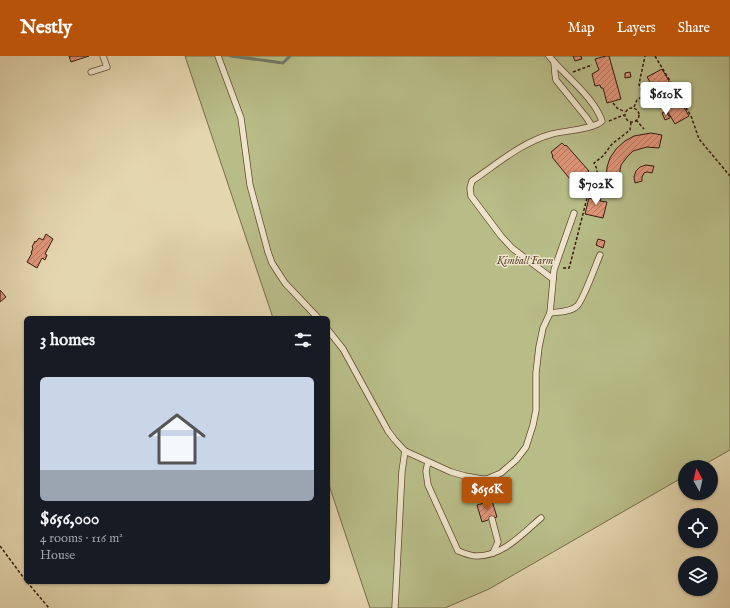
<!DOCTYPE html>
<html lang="en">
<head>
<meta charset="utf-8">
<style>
	body { margin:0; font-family:"IM FELL English",serif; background:#242831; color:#f1f3f6; height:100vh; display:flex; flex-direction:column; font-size:15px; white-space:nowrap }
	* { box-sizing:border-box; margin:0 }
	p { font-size:13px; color:#9ea1a6 }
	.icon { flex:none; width:22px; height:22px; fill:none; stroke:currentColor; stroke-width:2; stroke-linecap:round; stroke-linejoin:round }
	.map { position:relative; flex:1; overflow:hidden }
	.drawer { position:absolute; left:24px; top:260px; width:306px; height:268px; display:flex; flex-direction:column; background:#171b24; border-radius:6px; box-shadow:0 1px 3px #0004 }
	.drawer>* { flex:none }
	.needle { width:26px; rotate:352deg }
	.controls { position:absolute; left:678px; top:404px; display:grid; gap:8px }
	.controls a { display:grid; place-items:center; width:40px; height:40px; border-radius:50%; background:#171b24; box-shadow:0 1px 3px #0004; font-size:20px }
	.price { position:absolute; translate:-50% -34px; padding:0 9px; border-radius:4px; background:#fff; color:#222; font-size:13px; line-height:26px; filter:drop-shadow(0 1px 2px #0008) }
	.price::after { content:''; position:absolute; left:50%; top:24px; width:12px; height:9px; margin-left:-6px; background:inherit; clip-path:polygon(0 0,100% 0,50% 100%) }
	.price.active { background:#b45309; color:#fff }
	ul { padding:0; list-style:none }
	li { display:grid; align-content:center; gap:8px; height:212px; padding:0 16px }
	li+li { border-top:1px solid #363941 }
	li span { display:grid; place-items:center; height:124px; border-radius:6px; color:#555 }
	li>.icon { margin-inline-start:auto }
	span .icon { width:72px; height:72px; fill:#fffc; stroke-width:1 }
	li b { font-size:17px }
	h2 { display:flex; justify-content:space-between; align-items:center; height:48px; padding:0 16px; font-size:17px }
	header { display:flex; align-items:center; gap:24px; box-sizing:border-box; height:56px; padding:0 20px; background:#b45309; color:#fff }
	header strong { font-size:19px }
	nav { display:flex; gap:22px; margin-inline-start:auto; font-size:14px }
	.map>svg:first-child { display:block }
	.green { fill:#b8bd88; stroke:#786c4a }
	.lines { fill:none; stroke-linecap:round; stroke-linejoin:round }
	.stream { stroke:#717a68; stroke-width:3 }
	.building { fill:url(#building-hatch); stroke:#391a0c }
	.lane-casing { stroke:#644935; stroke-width:7 }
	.path { stroke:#391a0c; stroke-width:1.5; stroke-dasharray:3 2; stroke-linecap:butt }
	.lane { stroke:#ede4cb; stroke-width:5.5 }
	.labels { text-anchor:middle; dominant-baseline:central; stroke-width:3; stroke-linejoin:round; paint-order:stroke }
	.park-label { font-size:11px; font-style:italic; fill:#5f4b31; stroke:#ede4cb }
</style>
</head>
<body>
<header>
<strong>Nestly</strong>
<nav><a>Map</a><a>Layers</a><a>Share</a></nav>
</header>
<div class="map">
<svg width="730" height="552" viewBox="0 0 730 552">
	<defs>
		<pattern id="building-hatch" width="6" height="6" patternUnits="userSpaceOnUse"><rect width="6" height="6" fill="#e09579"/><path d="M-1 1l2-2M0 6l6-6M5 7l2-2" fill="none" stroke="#b77962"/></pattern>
	</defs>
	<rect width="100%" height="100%" fill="#e4d6af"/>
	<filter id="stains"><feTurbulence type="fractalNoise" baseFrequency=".005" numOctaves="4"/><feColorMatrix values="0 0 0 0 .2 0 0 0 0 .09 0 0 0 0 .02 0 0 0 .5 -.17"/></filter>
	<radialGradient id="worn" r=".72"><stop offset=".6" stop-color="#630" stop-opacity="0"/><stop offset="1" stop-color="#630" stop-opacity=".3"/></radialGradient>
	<polygon class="green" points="185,0 730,0 730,394 700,411 685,411 685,420 489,533 445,552 370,552 328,426 328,262 273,262"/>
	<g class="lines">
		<polyline class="stream" points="231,0 283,7 290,0"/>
	</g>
	<g class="building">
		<polygon points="69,0 89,0 71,6"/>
		<polygon points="573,0 581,0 582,3 575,5"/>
		<polygon points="606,0 609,0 621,43 607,47 603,32 601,32 600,29 595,30 592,18 599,14 595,3"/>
		<polygon points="662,13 689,60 675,68 647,21"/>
		<polygon points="630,16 631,21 625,22 625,17"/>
		<polygon points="650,28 655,36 650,40 645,31"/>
		<polygon points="666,55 670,62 665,64 662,57"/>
		<polygon points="651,77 662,79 659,92 647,91 633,95 627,101 621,109 619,120 619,127 606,129 607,111 610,102 616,93 625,85 634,80"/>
		<polygon points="562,87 565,90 566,89 589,115 574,128 552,101 553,100 551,96"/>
		<polygon points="646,109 654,110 652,117 647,116 644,117 642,121 642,125 635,127 634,121 636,115 640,111"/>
		<polygon points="594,135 602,138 600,145 607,146 603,162 585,158 589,142 592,143"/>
		<polygon points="46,178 53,183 45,198 47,199 45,204 42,202 37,212 27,206 32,197 31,197 33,192 32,191 35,185 36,186 39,182 43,184"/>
		<polygon points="598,183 605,185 603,192 596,189"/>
		<polygon points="0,234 6,241 0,246"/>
		<polygon points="492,445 497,461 482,466 477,449"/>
	</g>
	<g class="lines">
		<g class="lane-casing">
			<g id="lane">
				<polyline points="218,0 241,62 250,129 268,196 272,207 285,227 318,262"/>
				<path d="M 549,0 C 565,20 594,41 602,65 C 595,73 563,75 552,78 C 522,86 497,108 472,125 L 470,132 L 471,140 L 501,180 L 512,192 L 553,223"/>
				<polyline points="554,6 555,18 556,24 586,61 592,70"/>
				<polyline points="91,16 107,11 103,0"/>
				<path d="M 550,257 C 558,256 571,256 577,250 C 583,245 596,208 600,199"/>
				<polyline points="328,274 343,293 388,375 394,383 405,395 451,416 465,420 482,423 487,423 501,417 516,404 526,391 533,369 536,354 536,317 539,291 543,272 550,257 554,214 574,157"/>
				<path d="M 428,406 L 426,415 L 428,429 L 458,495 C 464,497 470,500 477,500 C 503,500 522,478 541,462"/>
				<polyline points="479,423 487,446"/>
				<polyline points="492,463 498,486 493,497"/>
				<polyline points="395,552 402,415 405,395"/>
			</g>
		</g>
		<g class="path">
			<polyline points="655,0 691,60 699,83 730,120"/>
			<polyline points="573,16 592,9"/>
			<polyline points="613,47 617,52 625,56"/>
			<polyline points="634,51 637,44 643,40 639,28 645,0"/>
			<circle cx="632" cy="59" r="7"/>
			<polyline points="636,64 644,73"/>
			<polyline points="609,65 624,59"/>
			<polyline points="563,212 569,212 570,209 588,138 597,119 597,113 594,107 603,100 612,88 630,74 631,66"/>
			<polyline points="0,490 26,525"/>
			<polyline points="27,526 49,552"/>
		</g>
		<use href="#lane" class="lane"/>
	</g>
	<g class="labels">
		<g class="park-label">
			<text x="525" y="205">Kimball Farm</text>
		</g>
	</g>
	<rect width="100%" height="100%" filter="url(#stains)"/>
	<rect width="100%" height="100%" fill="url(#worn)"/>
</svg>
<div class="controls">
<a><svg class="needle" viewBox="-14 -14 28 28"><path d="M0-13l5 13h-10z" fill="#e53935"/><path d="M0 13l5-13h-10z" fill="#9ea1a6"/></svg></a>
<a><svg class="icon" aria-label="locate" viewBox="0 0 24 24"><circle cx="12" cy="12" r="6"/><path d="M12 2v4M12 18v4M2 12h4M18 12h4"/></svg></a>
<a><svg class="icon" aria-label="layers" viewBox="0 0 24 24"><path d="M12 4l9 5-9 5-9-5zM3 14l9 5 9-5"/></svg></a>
</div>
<b class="price" style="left:666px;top:60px">$610K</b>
<b class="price" style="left:596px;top:150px">$702K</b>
<b class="price active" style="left:487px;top:455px">$656K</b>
<section class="drawer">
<h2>3 homes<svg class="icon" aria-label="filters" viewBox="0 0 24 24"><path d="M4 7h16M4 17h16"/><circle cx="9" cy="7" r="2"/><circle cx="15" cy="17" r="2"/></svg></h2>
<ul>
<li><span style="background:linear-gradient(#c9d6e8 75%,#9aa5b1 0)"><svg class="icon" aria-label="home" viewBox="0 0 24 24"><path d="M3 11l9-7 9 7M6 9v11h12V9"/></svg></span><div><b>$656,000</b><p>4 rooms · 116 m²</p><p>House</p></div></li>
</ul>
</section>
</div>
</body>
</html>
